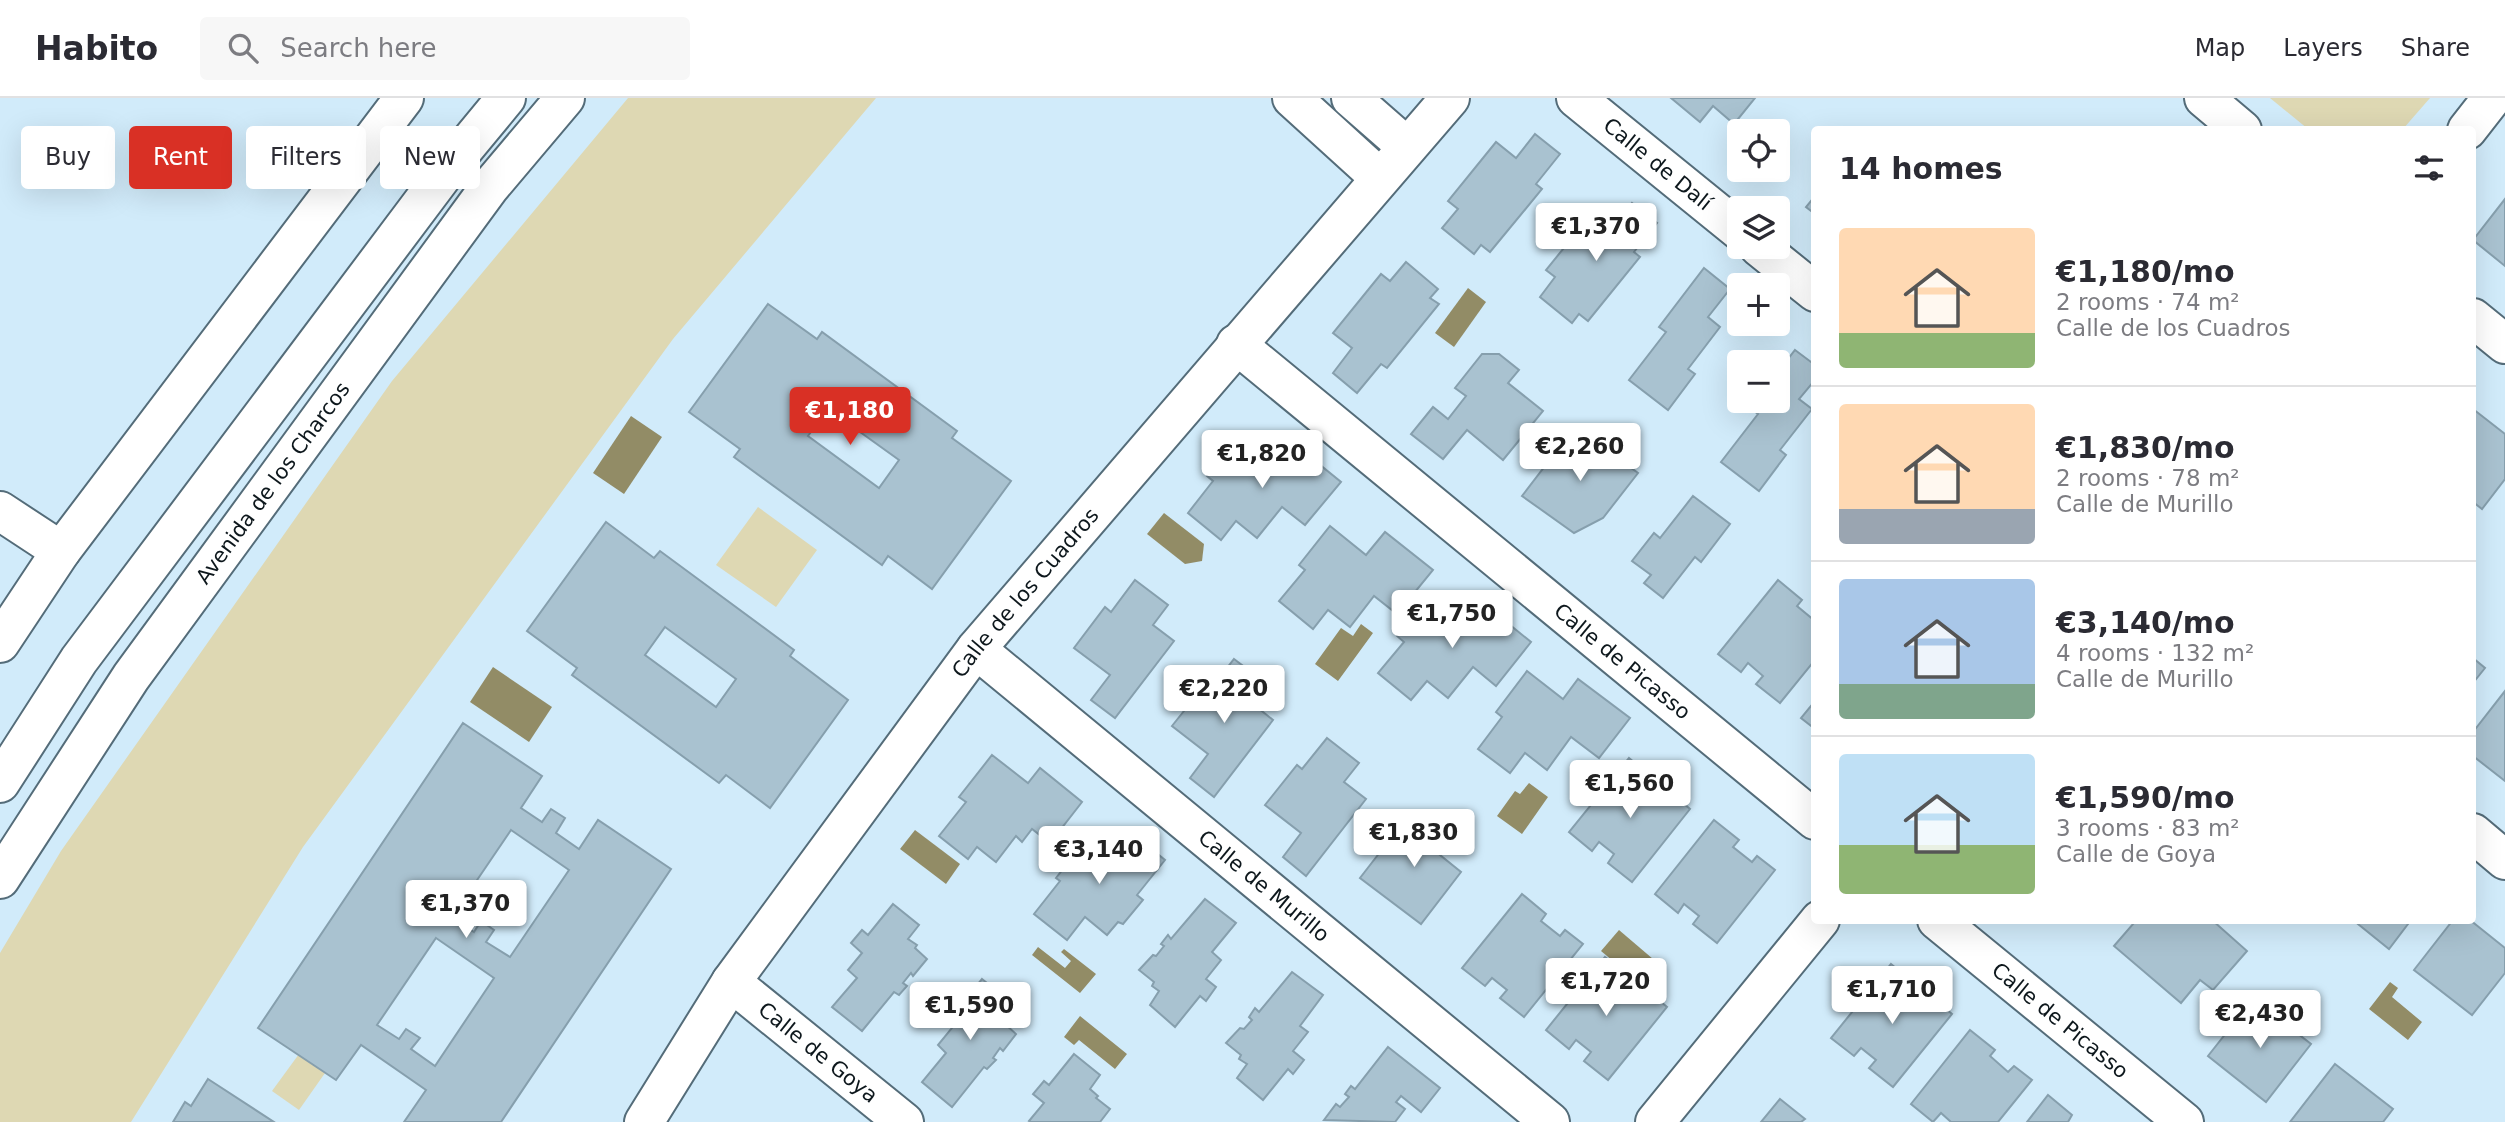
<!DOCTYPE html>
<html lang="en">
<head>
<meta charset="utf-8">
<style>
	body { margin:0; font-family:"DejaVu Sans",sans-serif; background:#f7f7f7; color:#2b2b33; height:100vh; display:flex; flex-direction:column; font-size:26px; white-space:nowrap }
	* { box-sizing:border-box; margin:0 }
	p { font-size:23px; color:#7c7c81 }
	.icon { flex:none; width:38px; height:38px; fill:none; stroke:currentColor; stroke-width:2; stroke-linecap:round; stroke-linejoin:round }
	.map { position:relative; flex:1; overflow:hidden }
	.panel { position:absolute; left:1811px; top:28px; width:665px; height:798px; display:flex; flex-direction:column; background:#fff; border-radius:7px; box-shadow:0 7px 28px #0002 }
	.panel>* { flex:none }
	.top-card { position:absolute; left:21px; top:28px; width:665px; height:63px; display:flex; gap:14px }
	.tools { position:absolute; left:1727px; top:21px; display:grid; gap:14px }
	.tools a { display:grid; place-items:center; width:63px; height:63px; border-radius:7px; background:#fff; box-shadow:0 7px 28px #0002; font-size:35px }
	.price { position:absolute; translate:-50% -60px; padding:0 16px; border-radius:7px; background:#fff; color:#222; font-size:23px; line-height:46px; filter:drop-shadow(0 2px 4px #0008) }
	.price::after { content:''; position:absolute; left:50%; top:42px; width:21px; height:16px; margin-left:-10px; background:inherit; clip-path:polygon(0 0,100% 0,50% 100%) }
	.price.active { background:#d93025; color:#fff }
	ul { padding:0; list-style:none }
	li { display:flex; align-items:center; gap:21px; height:175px; padding:0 28px }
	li+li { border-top:2px solid #e1e1e2 }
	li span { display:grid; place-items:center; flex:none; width:196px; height:140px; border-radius:7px; color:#555 }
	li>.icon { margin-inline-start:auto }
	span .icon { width:84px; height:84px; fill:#fffc; stroke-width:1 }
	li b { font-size:30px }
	h2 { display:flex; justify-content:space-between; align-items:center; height:84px; padding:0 28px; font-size:30px }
	.pill { padding:0 24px; border-radius:7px; background:#fff; box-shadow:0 7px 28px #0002; font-size:24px; line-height:63px }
	.pill.active { background:#d93025; color:#fff }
	header { display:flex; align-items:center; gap:42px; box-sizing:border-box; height:98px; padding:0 35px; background:#fff; border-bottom:2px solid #e1e1e2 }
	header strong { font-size:33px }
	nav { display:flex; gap:38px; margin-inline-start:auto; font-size:24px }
	.search { width:490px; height:63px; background:#f7f7f7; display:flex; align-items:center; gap:18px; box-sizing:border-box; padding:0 24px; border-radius:7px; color:#7c7c81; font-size:26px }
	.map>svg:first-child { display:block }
	.green { fill:#ded8b3 }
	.water { fill:#928c66 }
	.building { fill:#a9c2d0; stroke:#869fad; stroke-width:2; fill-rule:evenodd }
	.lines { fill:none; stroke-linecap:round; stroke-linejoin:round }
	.minor-casing { stroke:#546c79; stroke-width:42 }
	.minor { stroke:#fff; stroke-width:38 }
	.labels { text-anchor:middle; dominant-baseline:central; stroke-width:5; stroke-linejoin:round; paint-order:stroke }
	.street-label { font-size:21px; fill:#0d171c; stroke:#fff }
</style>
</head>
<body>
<header>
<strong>Habito</strong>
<div class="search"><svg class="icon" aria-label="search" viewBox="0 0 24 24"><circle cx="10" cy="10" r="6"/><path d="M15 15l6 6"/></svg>Search here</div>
<nav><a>Map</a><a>Layers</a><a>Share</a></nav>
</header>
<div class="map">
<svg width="2505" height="1024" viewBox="0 0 2505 1024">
	<rect width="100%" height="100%" fill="#d1ebfa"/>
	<g class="green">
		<polygon points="628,0 876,0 673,241 303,749 131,1024 0,1024 0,855 61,753 392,283"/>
		<polygon points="2270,0 2430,0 2403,31 2308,31"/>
		<polygon points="758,409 817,452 776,509 716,467"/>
		<polygon points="299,956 325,975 299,1012 272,993"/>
	</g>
	<g class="water">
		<polygon points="1468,190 1486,204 1454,249 1435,235"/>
		<polygon points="631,318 662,339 624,396 593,375"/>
		<polygon points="1164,415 1204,446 1202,463 1185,466 1147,436"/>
		<polygon points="1361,526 1373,535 1338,583 1315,566 1341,530 1353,538"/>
		<polygon points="493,569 552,609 529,644 470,604"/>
		<polygon points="1529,685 1548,699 1522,736 1497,718 1515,693 1520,696"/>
		<polygon points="915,732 960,766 946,786 900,751"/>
		<polygon points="1619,832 1660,867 1643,888 1601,853"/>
		<polygon points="1038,849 1065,870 1071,863 1061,854 1064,851 1096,876 1080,895 1032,857"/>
		<polygon points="2390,884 2398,890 2392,899 2422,924 2408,942 2369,911"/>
		<polygon points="1080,918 1127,956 1115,971 1079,942 1074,947 1064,939"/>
	</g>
	<g class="building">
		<polygon points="1671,0 1755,0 1734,26 1713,8 1700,24"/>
		<polygon points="1535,36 1560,56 1536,86 1542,91 1490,154 1481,147 1474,156 1442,130 1458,111 1448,103 1496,44 1516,60"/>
		<polygon points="1815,98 1815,116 1806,109"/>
		<polygon points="2505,101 2505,168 2473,142"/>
		<polygon points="1632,105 1657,125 1634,154 1640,159 1588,223 1579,216 1572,225 1540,199 1555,179 1546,172 1594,113 1613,128"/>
		<polygon points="1406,164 1438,191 1430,200 1439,206 1387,270 1381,266 1357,295 1333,275 1352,250 1333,235 1381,176 1390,183"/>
		<polygon points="1704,170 1730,191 1708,219 1720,229 1688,271 1695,276 1668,312 1629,282 1666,234 1659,229"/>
		<path d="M 768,206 L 817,241 L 822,234 L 957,333 L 952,340 L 1011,383 L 932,491 L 888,458 L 882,467 L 734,359 L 740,351 L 689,314 ZM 828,311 L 899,362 L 879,390 L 808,338 Z"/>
		<polygon points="1795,252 1815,267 1815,282 1799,301 1812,311 1780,352 1786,357 1759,393 1721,364 1758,316 1750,310 1756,303 1778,303 1778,274"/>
		<polygon points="1482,256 1499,256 1519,272 1508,285 1543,313 1503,362 1467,332 1443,361 1411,336 1433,309 1448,321 1466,298 1455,290"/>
		<polygon points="2473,311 2505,336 2505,381 2482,411 2473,404"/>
		<polygon points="1575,329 1638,375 1603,420 1574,435 1522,398"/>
		<polygon points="1238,340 1274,369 1293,345 1341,384 1305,427 1282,409 1257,440 1236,423 1221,442 1188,415 1213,383 1207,378"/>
		<polygon points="1693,398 1730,426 1701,464 1695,459 1663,500 1644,485 1651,477 1632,463 1654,435 1660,440"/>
		<path d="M 606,424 L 654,460 L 660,453 L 794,552 L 790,558 L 848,602 L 770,710 L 726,677 L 719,685 L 572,577 L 577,570 L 527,533 ZM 665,529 L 736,581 L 716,609 L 645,557 Z"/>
		<polygon points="1330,428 1366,457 1385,434 1433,472 1397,516 1374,498 1350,529 1328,512 1313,531 1279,503 1305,472 1299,467"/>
		<polygon points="1135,482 1168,507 1153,527 1174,543 1115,620 1091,602 1110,577 1074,550 1105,509 1111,514"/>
		<polygon points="1778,482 1802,502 1797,508 1815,523 1815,562 1780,605 1756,586 1763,578 1748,565 1741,574 1718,556"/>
		<polygon points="1428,500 1465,529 1483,505 1531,544 1496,588 1473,569 1448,600 1427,583 1411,602 1378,575 1404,544 1397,538"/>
		<polygon points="2473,560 2485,570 2473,585"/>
		<polygon points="1234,561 1267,586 1252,605 1273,622 1214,699 1190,680 1208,656 1172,628 1204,588 1210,592"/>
		<polygon points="1527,573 1563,601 1578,581 1630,620 1599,660 1571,639 1547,672 1525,655 1510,675 1478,651 1502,619 1496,614"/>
		<polygon points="2505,593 2505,683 2473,658 2473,634"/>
		<polygon points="1815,603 1815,631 1801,620"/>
		<path d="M 463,625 L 542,678 L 521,710 L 542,724 L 551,711 L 565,720 L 556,735 L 579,751 L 598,722 L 671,771 L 501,1024 L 404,1024 L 426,992 L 361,947 L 336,982 L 258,930 ZM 511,732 L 569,772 L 510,859 L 486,844 L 494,832 L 481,823 L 474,834 L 452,819 ZM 436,840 L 494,880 L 435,968 L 411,951 L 420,940 L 406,931 L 399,941 L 377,927 Z"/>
		<polygon points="1327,640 1359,665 1344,684 1366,701 1306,778 1283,759 1301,735 1265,707 1297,667 1302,671"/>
		<polygon points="992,657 1028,685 1040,670 1082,704 1050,745 1032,731 1022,744 1016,738 996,764 977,749 968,761 939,738 966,704 959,699"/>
		<polygon points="1629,660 1653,680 1648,686 1667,702 1672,696 1690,711 1632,784 1608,765 1614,756 1599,744 1592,753 1569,734"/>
		<polygon points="1422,713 1455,738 1440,757 1461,774 1421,826 1360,780 1391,740 1398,745"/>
		<polygon points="1714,722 1739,742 1733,749 1752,764 1757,758 1775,772 1717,845 1693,826 1699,818 1684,806 1678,815 1655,796"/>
		<polygon points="1094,732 1126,757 1139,741 1165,762 1137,797 1143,802 1123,826 1118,824 1107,837 1085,819 1067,842 1034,816 1060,783 1056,780"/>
		<polygon points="1522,796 1546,816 1541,823 1560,838 1565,832 1583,846 1524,919 1500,900 1507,892 1492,880 1485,888 1462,870"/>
		<polygon points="1205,801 1236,825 1212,854 1221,862 1206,881 1216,889 1206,903 1200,898 1175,929 1150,907 1159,893 1152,888 1154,884 1139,872 1153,857 1156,858 1164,848 1161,846 1168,837 1171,841"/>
		<polygon points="893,806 919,827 908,841 917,847 915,850 927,861 913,878 911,875 903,885 907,888 899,897 894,894 862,933 832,909 857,880 848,872 862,855 851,845 862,832 868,837"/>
		<polygon points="2130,822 2212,822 2247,853 2213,892 2200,882 2181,905 2114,848 2134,825"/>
		<polygon points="2353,822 2411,822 2389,851"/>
		<polygon points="2453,822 2470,822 2505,850 2505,875 2472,917 2414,872"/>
		<polygon points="1605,859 1629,878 1625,885 1643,900 1649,894 1667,909 1608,982 1584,963 1591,954 1576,942 1569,951 1546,932"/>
		<polygon points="1891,866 1915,886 1910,892 1929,908 1934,902 1952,916 1893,989 1869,970 1876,962 1861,950 1854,958 1831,940"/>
		<polygon points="1292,874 1323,897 1300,928 1308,934 1293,953 1304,962 1293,976 1288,971 1263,1002 1237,980 1247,966 1239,961 1241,957 1226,945 1240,930 1244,931 1252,922 1249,919 1255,910 1259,914"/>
		<polygon points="982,881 1008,902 997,916 1006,922 1004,925 1016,936 1003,953 1000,950 993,960 996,962 987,971 984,969 952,1009 922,984 946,955 938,947 952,930 940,920 951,907 957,912"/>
		<polygon points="2253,901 2311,946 2266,1004 2208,958"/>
		<polygon points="1970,932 1995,952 1990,958 2008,974 2014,968 2032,982 1998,1024 1951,1024 1941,1015 1933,1024 1911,1006"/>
		<polygon points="1388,949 1440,990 1421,1014 1401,998 1396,1004 1405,1011 1395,1024 1324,1022 1336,1006 1340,1009 1349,999 1345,996 1351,988 1355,991"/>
		<polygon points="1074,956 1100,977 1090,991 1098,998 1096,1000 1110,1011 1100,1024 1031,1024 1029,1023 1044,1005 1033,996 1044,983 1049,987"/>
		<polygon points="2335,966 2393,1011 2383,1024 2290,1024"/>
		<polygon points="208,981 274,1024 173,1024 185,1004 191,1008"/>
		<polygon points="2048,997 2072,1017 2068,1024 2027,1024"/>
		<polygon points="1780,1001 1805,1021 1801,1024 1761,1024"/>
	</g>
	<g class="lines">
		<g class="minor-casing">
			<g id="minor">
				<polyline points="1292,0 1380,80"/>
				<polyline points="1351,0 1407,49"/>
				<path id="s1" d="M 1576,0 L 1740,133"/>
				<polyline points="2204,0 2242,32"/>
				<polyline points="2467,32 2492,0"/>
				<polyline points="1759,149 1815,194"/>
				<polyline points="2473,220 2505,246"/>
				<path id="s2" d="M 1236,246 L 1815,722"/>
				<polyline points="0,413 61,453"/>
				<polyline points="0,545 61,453 404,0"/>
				<path id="s3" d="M 976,551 L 1550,1024"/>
				<polyline points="0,685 79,562 449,69 506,0"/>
				<polyline points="2473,735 2505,762"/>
				<path id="s4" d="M 0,781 L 131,579 L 489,90 L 565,0"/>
				<path id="s5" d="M 1937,822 L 2184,1024"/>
				<path id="s6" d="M 731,884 L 904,1024"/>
				<path id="s7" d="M 644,1024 L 731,884 L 976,551 L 1450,0"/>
				<polyline points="1655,1024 1820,822"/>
			</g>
		</g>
		<use href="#minor" class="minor"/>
	</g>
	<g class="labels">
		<g class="street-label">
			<text stroke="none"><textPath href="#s1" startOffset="105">Calle de Dalí</textPath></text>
			<text stroke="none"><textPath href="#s4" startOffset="481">Avenida de los Charcos</textPath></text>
			<text stroke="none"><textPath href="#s7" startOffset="653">Calle de los Cuadros</textPath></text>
			<text stroke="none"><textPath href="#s2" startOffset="500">Calle de Picasso</textPath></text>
			<text stroke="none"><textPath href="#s3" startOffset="373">Calle de Murillo</textPath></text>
			<text stroke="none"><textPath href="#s5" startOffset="159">Calle de Picasso</textPath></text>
			<text stroke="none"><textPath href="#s6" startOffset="112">Calle de Goya</textPath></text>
		</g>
	</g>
</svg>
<div class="tools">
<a><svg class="icon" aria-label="locate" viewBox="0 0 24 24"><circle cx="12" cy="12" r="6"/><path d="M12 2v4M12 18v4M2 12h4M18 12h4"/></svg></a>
<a><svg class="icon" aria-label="layers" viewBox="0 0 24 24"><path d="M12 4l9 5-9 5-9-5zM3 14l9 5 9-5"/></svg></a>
<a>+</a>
<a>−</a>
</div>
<b class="price" style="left:1596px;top:165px">€1,370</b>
<b class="price active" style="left:850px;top:349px">€1,180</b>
<b class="price" style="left:1580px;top:385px">€2,260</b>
<b class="price" style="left:1262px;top:392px">€1,820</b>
<b class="price" style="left:1452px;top:552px">€1,750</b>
<b class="price" style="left:1224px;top:627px">€2,220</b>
<b class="price" style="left:1630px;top:722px">€1,560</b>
<b class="price" style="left:1414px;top:771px">€1,830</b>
<b class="price" style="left:1099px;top:788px">€3,140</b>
<b class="price" style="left:466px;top:842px">€1,370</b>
<b class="price" style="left:1606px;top:920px">€1,720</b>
<b class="price" style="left:1892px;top:928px">€1,710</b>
<b class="price" style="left:970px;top:944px">€1,590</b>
<b class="price" style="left:2260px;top:952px">€2,430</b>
<div class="top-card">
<a class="pill">Buy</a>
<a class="pill active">Rent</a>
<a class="pill">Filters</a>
<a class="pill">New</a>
</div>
<section class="panel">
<h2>14 homes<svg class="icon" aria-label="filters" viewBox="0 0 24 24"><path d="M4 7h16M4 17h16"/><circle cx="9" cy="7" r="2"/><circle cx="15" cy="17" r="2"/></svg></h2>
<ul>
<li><span style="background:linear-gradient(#ffd9b3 75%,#8fb573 0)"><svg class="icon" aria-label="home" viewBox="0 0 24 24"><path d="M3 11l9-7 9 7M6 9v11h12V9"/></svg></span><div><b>€1,180/mo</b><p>2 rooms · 74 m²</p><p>Calle de los Cuadros</p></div></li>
<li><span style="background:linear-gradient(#ffd9b3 75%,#9aa5b1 0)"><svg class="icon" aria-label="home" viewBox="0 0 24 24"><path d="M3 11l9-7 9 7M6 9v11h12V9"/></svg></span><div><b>€1,830/mo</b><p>2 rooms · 78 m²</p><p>Calle de Murillo</p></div></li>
<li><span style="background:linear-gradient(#a9c7e8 75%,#7fa58c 0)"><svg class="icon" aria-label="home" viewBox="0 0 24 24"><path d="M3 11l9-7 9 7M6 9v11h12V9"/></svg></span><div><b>€3,140/mo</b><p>4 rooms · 132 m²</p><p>Calle de Murillo</p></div></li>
<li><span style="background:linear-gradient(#bfe0f5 65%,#8fb573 0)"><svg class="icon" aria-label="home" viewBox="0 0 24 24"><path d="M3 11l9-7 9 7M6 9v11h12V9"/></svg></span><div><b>€1,590/mo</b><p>3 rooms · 83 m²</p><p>Calle de Goya</p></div></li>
</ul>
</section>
</div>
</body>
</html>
